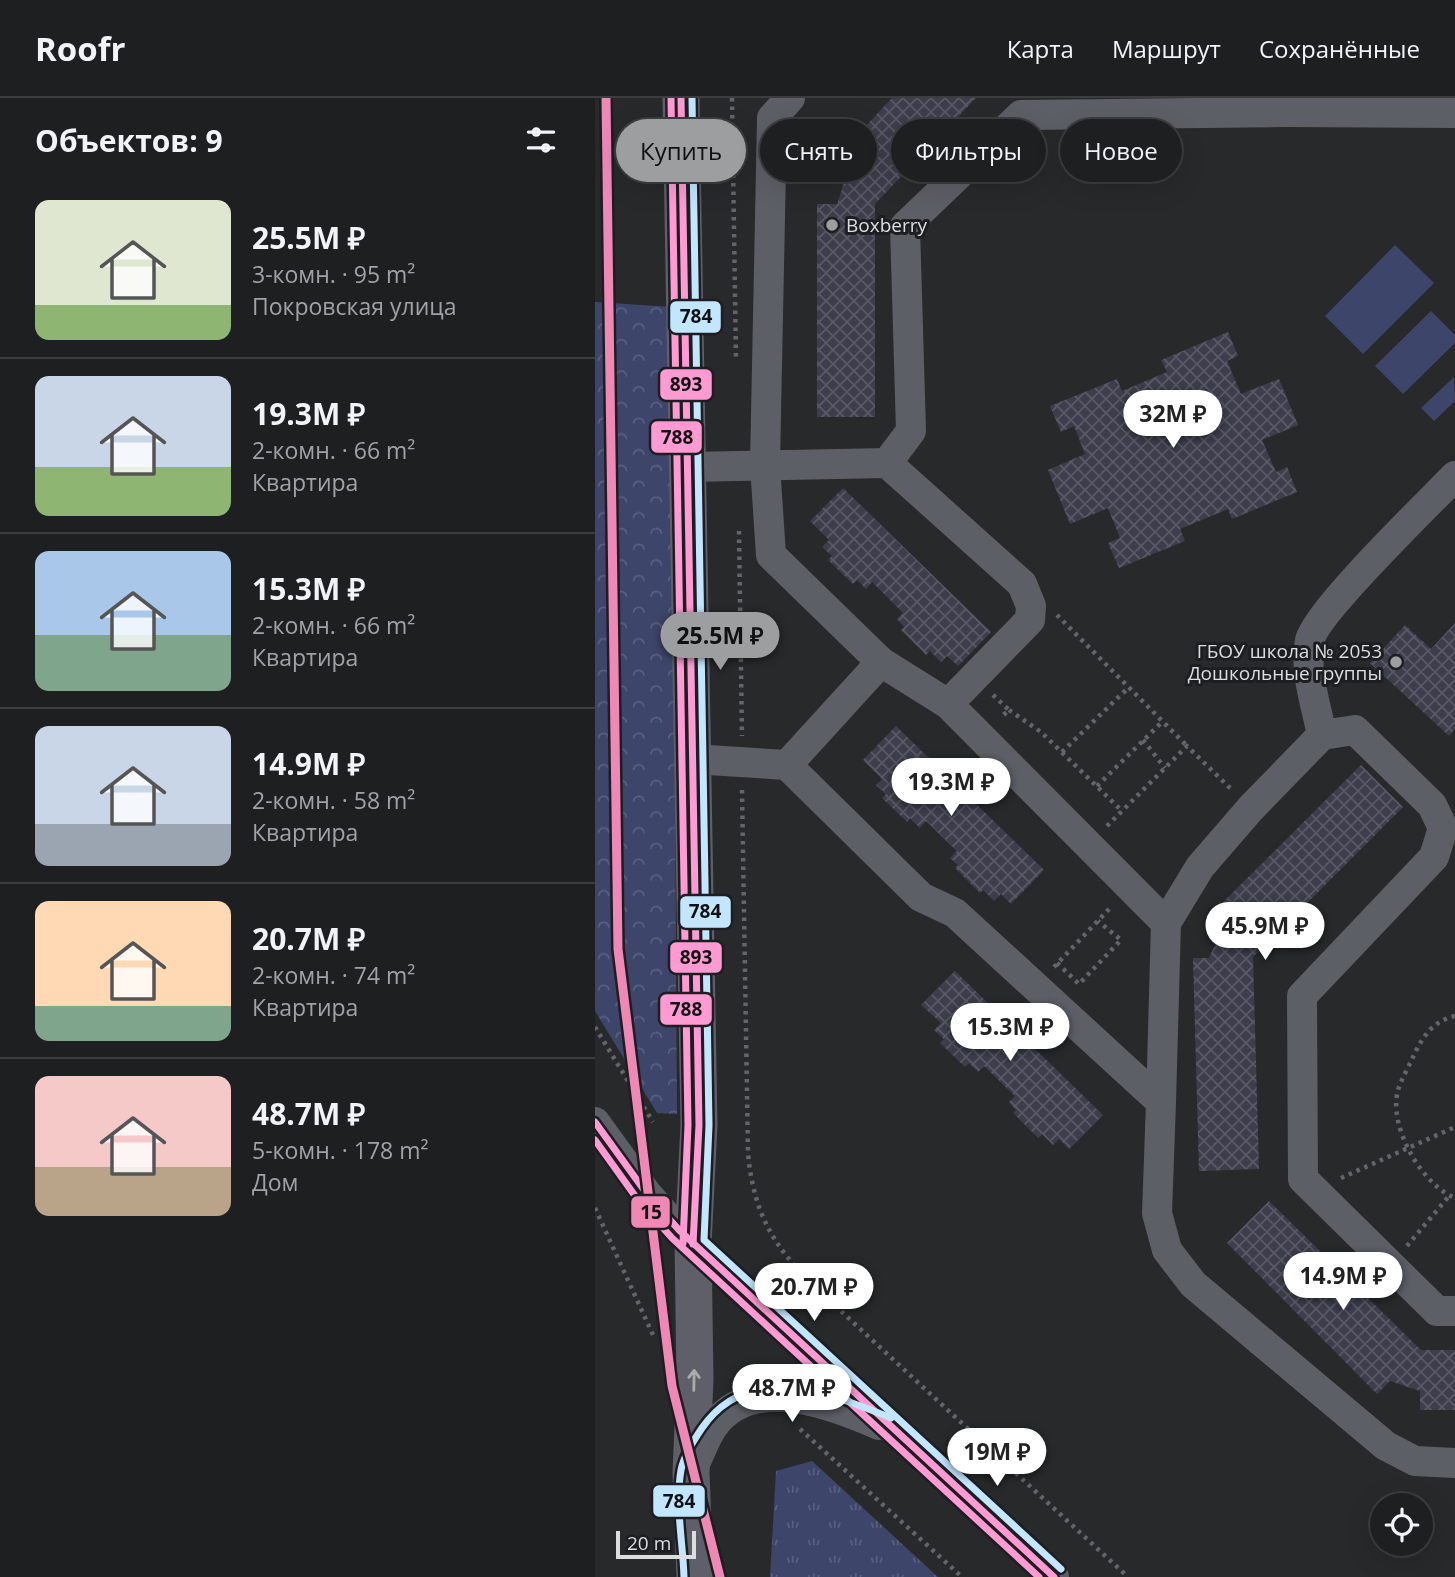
<!DOCTYPE html>
<html lang="ru">
<head>
<meta charset="utf-8">
<style>
	body { margin:0; font-family:"Open Sans",sans-serif; background:#262729; color:#f1f3f6; height:100vh; display:flex; flex-direction:column; font-size:26px; white-space:nowrap }
	* { box-sizing:border-box; margin:0 }
	p { font-size:23px; color:#a1a2a5 }
	.icon { flex:none; width:38px; height:38px; fill:none; stroke:currentColor; stroke-width:2; stroke-linecap:round; stroke-linejoin:round }
	.map { position:relative; flex:1; overflow:hidden }
	.drawer { display:flex; flex-direction:column; background:#1e1f20; width:595px }
	.drawer>* { flex:none }
	.guide { position:absolute; left:21px; top:21px; width:665px; height:63px; display:flex; gap:14px }
	.tools { position:absolute; left:775px; top:1395px; display:grid; gap:14px }
	.tools a { display:grid; place-items:center; width:63px; height:63px; border-radius:50%; background:#1e1f20; box-shadow:0 7px 28px #0002,0 0 0 2px #3c3d3e; font-size:35px }
	.scale { position:absolute; left:21px; bottom:18px; width:80px; box-sizing:border-box; padding-left:7px; border:4px solid #dcdddf; border-top:0; font-size:19px; line-height:24px; white-space:nowrap; color:#dcdddf; -webkit-text-stroke:5px #1d1e21; paint-order:stroke }
	.price { position:absolute; translate:-50% -60px; padding:0 16px; border-radius:24px; background:#fff; color:#222; font-size:23px; line-height:46px; filter:drop-shadow(0 2px 4px #0008) }
	.price::after { content:''; position:absolute; left:50%; top:42px; width:21px; height:16px; margin-left:-10px; background:inherit; clip-path:polygon(0 0,100% 0,50% 100%) }
	.price.on { background:#9d9ea0; color:#111 }
	ul { padding:0; list-style:none }
	li { display:flex; align-items:center; gap:21px; height:175px; padding:0 35px }
	li+li { border-top:2px solid #3c3d3e }
	li span { display:grid; place-items:center; flex:none; width:196px; height:140px; border-radius:14px; color:#555 }
	li>.icon { margin-inline-start:auto }
	span .icon { width:84px; height:84px; fill:#fffc; stroke-width:1 }
	li b { font-size:30px }
	h2 { display:flex; justify-content:space-between; align-items:center; height:84px; padding:0 35px; font-size:30px }
	.tag { padding:0 24px; border-radius:32px; background:#1e1f20; box-shadow:0 7px 28px #0002,0 0 0 2px #3c3d3e; font-size:24px; line-height:63px }
	.tag.on { background:#9d9ea0; color:#111 }
	header { display:flex; align-items:center; gap:42px; box-sizing:border-box; height:98px; padding:0 35px; background:#1e1f20; border-bottom:2px solid #3c3d3e }
	header strong { font-size:33px }
	nav { display:flex; gap:38px; margin-inline-start:auto; font-size:24px }
	main { display:flex; flex:1; min-height:0 }
	.map>svg:first-child { display:block }
	.grass { fill:url(#grass-tufts) }
	.park { fill:url(#park-crowns) }
	.garden { fill:#3e456b }
	.building { fill:url(#building-cross-hatch) }
	.lines { fill:none; stroke-linecap:round; stroke-linejoin:round }
	.path { stroke:#64656b; stroke-width:4.5; stroke-dasharray:3.5 5; stroke-linecap:butt }
	.minor { stroke:#5d5f66; stroke-width:30 }
	.major { stroke:#5e5f68; stroke-width:37 }
	.bus-1-casing { stroke:#1d1e21; stroke-width:12 }
	.bus-2-casing { stroke:#1d1e21; stroke-width:12 }
	.bus-3-casing { stroke:#1d1e21; stroke-width:12 }
	.bus-1 { stroke:#ff9ad2; stroke-width:7 }
	.bus-2 { stroke:#ff9ad2; stroke-width:7 }
	.bus-3 { stroke:#c2e6ff; stroke-width:7 }
	.metro-1-casing { stroke:#1d1e21; stroke-width:14 }
	.metro-1 { stroke:#f088b6; stroke-width:9 }
	.oneway { stroke:#aaabaf }
	.poi-dot { fill:#9d9ea0; stroke:#1d1e21; stroke-width:2.5 }
	.labels { text-anchor:middle; dominant-baseline:central; stroke-width:6; stroke-linejoin:round; paint-order:stroke }
	.poi-label { font-size:19px; fill:#dcdddf; stroke:#1d1e21; text-anchor:start }
	.line-badge { stroke:#1d1e21; stroke-width:2.5 }
	.pale-badge-label { font-size:19px; text-anchor:middle; font-weight:bold; fill:#111 }
</style>
</head>
<body>
<header>
<strong>Roofr</strong>
<nav><a>Карта</a><a>Маршрут</a><a>Сохранённые</a></nav>
</header>
<main>
<section class="drawer">
<h2>Объектов: 9<svg class="icon" aria-label="filters" viewBox="0 0 24 24"><path d="M4 7h16M4 17h16"/><circle cx="9" cy="7" r="2"/><circle cx="15" cy="17" r="2"/></svg></h2>
<ul>
<li><span style="background:linear-gradient(#dfe7d0 75%,#8fb573 0)"><svg class="icon" aria-label="home" viewBox="0 0 24 24"><path d="M3 11l9-7 9 7M6 9v11h12V9"/></svg></span><div><b>25.5M ₽</b><p>3-комн. · 95 m²</p><p>Покровская улица</p></div></li>
<li><span style="background:linear-gradient(#c9d6e8 65%,#8fb573 0)"><svg class="icon" aria-label="home" viewBox="0 0 24 24"><path d="M3 11l9-7 9 7M6 9v11h12V9"/></svg></span><div><b>19.3M ₽</b><p>2-комн. · 66 m²</p><p>Квартира</p></div></li>
<li><span style="background:linear-gradient(#a9c7e8 60%,#7fa58c 0)"><svg class="icon" aria-label="home" viewBox="0 0 24 24"><path d="M3 11l9-7 9 7M6 9v11h12V9"/></svg></span><div><b>15.3M ₽</b><p>2-комн. · 66 m²</p><p>Квартира</p></div></li>
<li><span style="background:linear-gradient(#c9d6e8 70%,#9aa5b1 0)"><svg class="icon" aria-label="home" viewBox="0 0 24 24"><path d="M3 11l9-7 9 7M6 9v11h12V9"/></svg></span><div><b>14.9M ₽</b><p>2-комн. · 58 m²</p><p>Квартира</p></div></li>
<li><span style="background:linear-gradient(#ffd9b3 75%,#7fa58c 0)"><svg class="icon" aria-label="home" viewBox="0 0 24 24"><path d="M3 11l9-7 9 7M6 9v11h12V9"/></svg></span><div><b>20.7M ₽</b><p>2-комн. · 74 m²</p><p>Квартира</p></div></li>
<li><span style="background:linear-gradient(#f6c9c9 65%,#b9a48a 0)"><svg class="icon" aria-label="home" viewBox="0 0 24 24"><path d="M3 11l9-7 9 7M6 9v11h12V9"/></svg></span><div><b>48.7M ₽</b><p>5-комн. · 178 m²</p><p>Дом</p></div></li>
</ul>
</section>
<div class="map">
<svg width="860" height="1479" viewBox="0 0 860 1479">
	<defs>
		<pattern id="grass-tufts" width="24" height="20" patternUnits="userSpaceOnUse" patternTransform="scale(1.75)"><rect width="24" height="20" fill="#3e456b"/><path d="M3 7l-1-3M5 7V3M7 7l1-3M15 17l-1-3M17 17v-4M19 17l1-3" fill="none" stroke="#595f80"/></pattern>
		<pattern id="park-crowns" width="20" height="18" patternUnits="userSpaceOnUse" patternTransform="scale(1.75)"><rect width="20" height="18" fill="#3e456b"/><path d="M2 6a3 3 0 1 1 6 0M12 15a3 3 0 1 1 6 0" fill="none" stroke="#595f80"/></pattern>
		<pattern id="building-cross-hatch" width="8" height="8" patternUnits="userSpaceOnUse" patternTransform="scale(1.75)"><rect width="8" height="8" fill="#3c3e4c"/><path d="M0 0l8 8M0 8l8-8" fill="none" stroke="#585965"/></pattern>
	</defs>
	<rect width="100%" height="100%" fill="#28292a"/>
	<polygon class="grass" points="217,1363 343,1479 175,1479 181,1373"/>
	<polygon class="park" points="0,204 77,209 82,1016 62,1015 0,913"/>
	<g class="garden">
		<polygon points="800,147 839,185 768,256 730,218"/>
		<polygon points="836,213 860,237 860,245 808,296 780,268"/>
		<polygon points="859,279 860,303 839,323 826,310"/>
	</g>
	<g class="building">
		<polygon points="297,0 381,0 280,106 280,319 222,319 222,106 242,106 251,79 236,65"/>
		<polygon points="633,234 643,258 632,263 646,296 684,281 703,327 667,342 681,374 692,369 702,394 637,421 633,411 585,431 590,443 524,470 513,445 525,440 513,410 475,426 453,372 490,356 479,328 466,334 455,308 522,281 527,293 572,274 566,262"/>
		<polygon points="248,390 396,534 363,568 352,558 346,564 335,553 331,557 306,532 309,529 302,521 308,515 277,484 271,491 262,482 258,486 233,462 237,458 227,449 234,442 215,423"/>
		<polygon points="860,525 860,631 854,638 775,565 810,527 836,551"/>
		<polygon points="301,628 449,772 416,806 406,796 399,803 388,792 385,795 360,770 363,767 355,760 362,753 331,723 325,730 315,720 312,724 287,700 291,696 281,687 287,681 268,662"/>
		<polygon points="766,667 808,709 658,859 664,1071 604,1073 598,860 614,860 628,829 616,816"/>
		<polygon points="360,873 508,1017 474,1051 464,1041 458,1047 447,1036 443,1040 418,1015 421,1012 414,1004 420,998 389,968 383,974 374,965 370,969 345,945 349,941 339,932 346,925 326,907"/>
		<polygon points="674,1103 826,1252 860,1252 860,1312 825,1312 825,1293 795,1283 782,1296 632,1145"/>
	</g>
	<g class="lines">
		<g class="path">
			<polyline points="137,0 141,263"/>
			<polyline points="144,433 147,638"/>
			<polyline points="462,517 592,648"/>
			<polyline points="398,597 414,612 405,620"/>
			<polyline points="414,612 446,634 527,713"/>
			<polyline points="548,642 570,670"/>
			<polyline points="467,654 534,589"/>
			<polyline points="502,688 568,623"/>
			<path d="M 147,692 L 153,1056 C 159,1116 178,1148 221,1190 L 533,1479"/>
			<polyline points="512,728 592,648 637,692"/>
			<polyline points="462,865 484,886 526,842 503,823"/>
			<polyline points="459,869 516,809"/>
			<path d="M 860,918 C 838,923 828,938 819,957 C 814,968 807,980 803,992 C 793,1028 826,1086 860,1100"/>
			<polyline points="0,929 58,1024"/>
			<polyline points="746,1080 860,1029"/>
			<polyline points="0,1110 58,1237"/>
			<polyline points="812,1148 854,1098"/>
			<polyline points="205,1331 367,1479"/>
		</g>
		<g class="minor">
			<polyline points="689,14 860,15"/>
			<polyline points="292,365 316,333 310,128 426,17 689,14 689,0"/>
			<polyline points="92,369 292,365 427,486 436,508 435,522 353,606"/>
			<polyline points="286,564 353,606 571,825"/>
			<path d="M 727,637 C 721,607 709,573 715,542 C 721,514 834,405 860,378"/>
			<polyline points="97,661 192,667 286,564 176,457 170,367 177,20 195,0"/>
			<polyline points="192,667 326,799 360,815 566,1004 562,1115 572,1152 598,1186 791,1348 820,1363 860,1365"/>
			<polyline points="566,1004 571,825 605,769 656,710 727,637 760,632 837,707 848,730 839,759 707,898 708,1081 842,1213 860,1213"/>
			<polyline points="0,1024 52,1096 84,1132 459,1479"/>
			<path d="M 99,1368 C 105,1356 110,1340 118,1329 C 156,1274 237,1307 284,1327"/>
		</g>
		<polyline class="major" points="86,0 104,1027 98,1146 100,1281 96,1375 100,1479"/>
		<g class="bus-1-casing">
			<g id="bus-1">
				<polyline points="86,0 104,1027 98,1146"/>
				<polyline points="0,1024 52,1096 84,1132 459,1479"/>
			</g>
		</g>
		<g class="bus-2-casing">
			<g id="bus-2">
				<polyline points="76,0 93,1027 88,1145"/>
				<polyline points="0,1042 43,1102 77,1140 444,1479"/>
			</g>
		</g>
		<g class="bus-3-casing">
			<g id="bus-3">
				<polyline points="97,0 114,1027 109,1142 466,1471"/>
				<path d="M 89,1479 C 88,1445 80,1407 86,1372 C 89,1357 99,1342 107,1330 C 154,1262 234,1295 296,1320"/>
			</g>
		</g>
		<use href="#bus-1" class="bus-1"/>
		<use href="#bus-2" class="bus-2"/>
		<use href="#bus-3" class="bus-3"/>
		<g class="metro-1-casing">
			<polyline id="metro-1" points="11,0 23,851 77,1288 125,1479"/>
		</g>
		<use href="#metro-1" class="metro-1"/>
	</g>
	<defs><path id="oneway-shaft" d="M-6 0H5M1.5-3L5.5 0L1.5 3" fill="none" stroke-width="1.6" stroke-linecap="round" stroke-linejoin="round" transform="scale(1.75)"/></defs>
	<use class="oneway" href="#oneway-shaft" transform="translate(99 1282) rotate(-89)"/>
	<g class="poi-dot">
		<circle cx="237" cy="127" r="7"/>
		<circle cx="801" cy="564" r="7"/>
	</g>
	<g class="labels">
		<g class="poi-label">
			<text x="251" y="127">Boxberry</text>
			<text x="787" y="553" text-anchor="end">ГБОУ школа № 2053<tspan x="787" dy="22">Дошкольные группы</tspan></text>
		</g>
	</g>
	<g class="line-badge">
		<rect x="74" y="202" width="53" height="34" rx="7" fill="#c2e6ff"/>
		<rect x="64" y="270" width="54" height="33" rx="7" fill="#ff9ad2"/>
		<rect x="55" y="322" width="53" height="34" rx="7" fill="#ff9ad2"/>
		<rect x="84" y="797" width="53" height="34" rx="7" fill="#c2e6ff"/>
		<rect x="74" y="843" width="54" height="33" rx="7" fill="#ff9ad2"/>
		<rect x="64" y="895" width="54" height="33" rx="7" fill="#ff9ad2"/>
		<rect x="35" y="1097" width="41" height="34" rx="7" fill="#f088b6"/>
		<rect x="57" y="1386" width="54" height="34" rx="7" fill="#c2e6ff"/>
	</g>
	<g class="pale-badge-label">
		<text x="101" y="225">784</text>
		<text x="91" y="293">893</text>
		<text x="82" y="346">788</text>
		<text x="110" y="820">784</text>
		<text x="101" y="866">893</text>
		<text x="91" y="918">788</text>
		<text x="56" y="1121">15</text>
		<text x="84" y="1410">784</text>
	</g>
</svg>
<div class="tools">
<a><svg class="icon" aria-label="locate" viewBox="0 0 24 24"><circle cx="12" cy="12" r="6"/><path d="M12 2v4M12 18v4M2 12h4M18 12h4"/></svg></a>
</div>
<div class="scale">20 m</div>
<b class="price" style="left:578px;top:352px">32M ₽</b>
<b class="price on" style="left:125px;top:574px">25.5M ₽</b>
<b class="price" style="left:356px;top:720px">19.3M ₽</b>
<b class="price" style="left:670px;top:864px">45.9M ₽</b>
<b class="price" style="left:415px;top:965px">15.3M ₽</b>
<b class="price" style="left:748px;top:1214px">14.9M ₽</b>
<b class="price" style="left:219px;top:1225px">20.7M ₽</b>
<b class="price" style="left:197px;top:1326px">48.7M ₽</b>
<b class="price" style="left:402px;top:1390px">19M ₽</b>
<div class="guide">
<a class="tag on">Купить</a>
<a class="tag">Снять</a>
<a class="tag">Фильтры</a>
<a class="tag">Новое</a>
</div>
</div>
</main>
</body>
</html>
